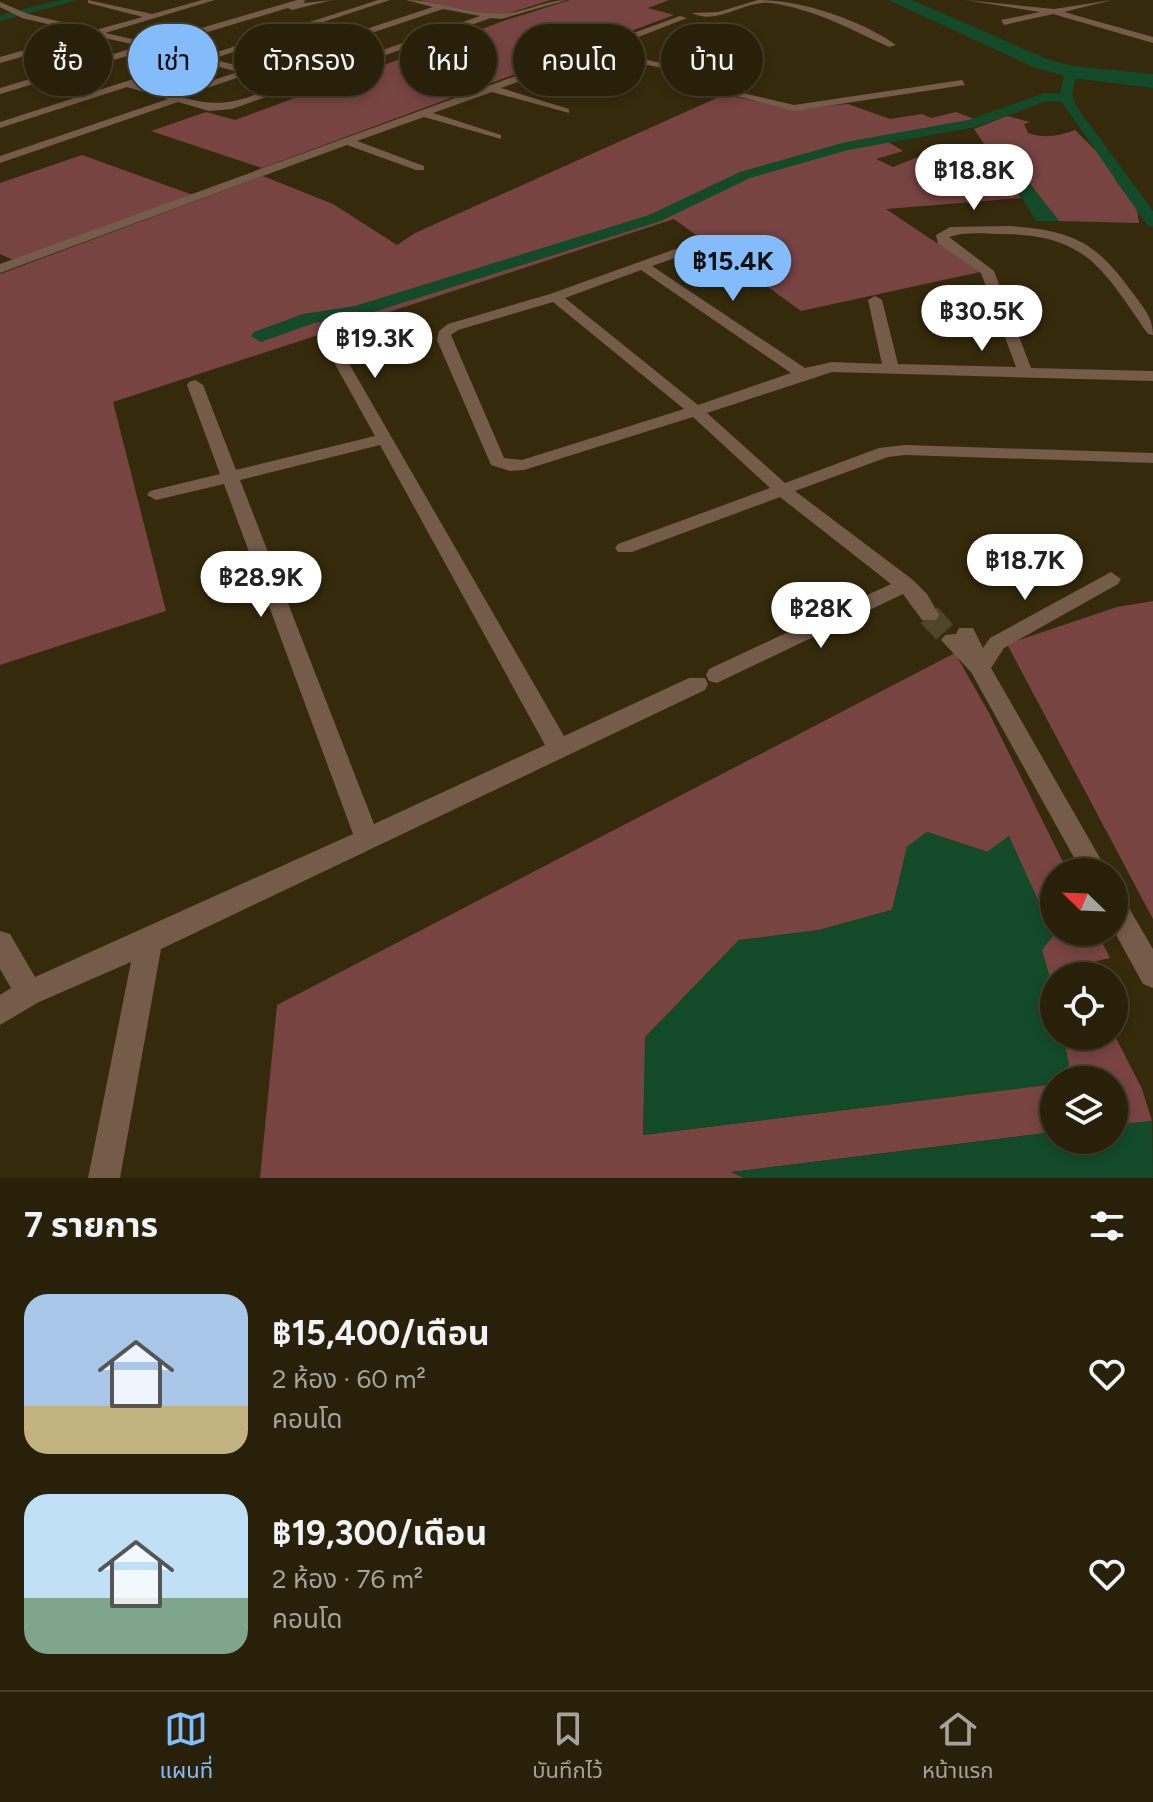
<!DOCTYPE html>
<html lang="th">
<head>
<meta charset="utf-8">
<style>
	body { margin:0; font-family:Figtree,"Noto Sans Thai",sans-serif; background:#302812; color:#f1f3f6; height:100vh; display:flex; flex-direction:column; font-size:30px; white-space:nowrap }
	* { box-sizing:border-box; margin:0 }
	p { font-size:26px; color:#a5a39c }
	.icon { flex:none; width:44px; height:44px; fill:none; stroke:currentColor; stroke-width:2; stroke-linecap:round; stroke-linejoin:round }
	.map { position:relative; height:1178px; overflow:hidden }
	.sheet { display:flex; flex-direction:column; background:#282009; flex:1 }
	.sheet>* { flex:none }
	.top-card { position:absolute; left:24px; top:24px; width:1106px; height:72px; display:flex; gap:16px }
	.needle { width:52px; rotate:293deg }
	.fabs { position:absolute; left:1040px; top:858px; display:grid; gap:16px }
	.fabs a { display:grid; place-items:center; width:88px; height:88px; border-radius:50%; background:#282009; box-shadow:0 4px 12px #0003,0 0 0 2px #443e2a; font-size:40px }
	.price { position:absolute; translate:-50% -68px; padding:0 18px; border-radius:28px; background:#fff; color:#222; font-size:26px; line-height:52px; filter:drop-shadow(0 2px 4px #0008) }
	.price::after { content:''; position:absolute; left:50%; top:48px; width:24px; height:18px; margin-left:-12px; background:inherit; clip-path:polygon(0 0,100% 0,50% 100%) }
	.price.on { background:#84bcfb; color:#111 }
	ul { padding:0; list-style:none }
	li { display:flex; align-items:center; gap:24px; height:200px; padding:0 24px }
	li span { display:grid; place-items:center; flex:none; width:224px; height:160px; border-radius:24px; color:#555 }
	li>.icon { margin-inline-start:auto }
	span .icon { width:96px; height:96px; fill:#fffc; stroke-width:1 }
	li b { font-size:34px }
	h2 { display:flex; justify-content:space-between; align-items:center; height:96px; padding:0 24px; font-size:34px }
	.chip { padding:0 28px; border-radius:36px; background:#282009; box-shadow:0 4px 12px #0003,0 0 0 2px #443e2a; font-size:28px; line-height:72px }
	.chip.on { background:#84bcfb; color:#111 }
	.tabs { display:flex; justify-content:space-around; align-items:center; height:112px; border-top:2px solid #443e2a; background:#282009; font-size:22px; color:#a5a39c }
	.tabs a { display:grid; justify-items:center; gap:4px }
	.tabs .on { color:#84bcfb }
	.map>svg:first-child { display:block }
	.green { fill:#774442 }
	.water { fill:#134a2a }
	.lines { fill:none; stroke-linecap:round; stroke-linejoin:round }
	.canal { fill:#134a2a; fill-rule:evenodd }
	.river { fill:#134a2a; fill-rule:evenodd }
	.minor-tunnel { stroke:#514529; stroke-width:23; stroke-dasharray:23 11; stroke-linecap:butt }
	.minor { fill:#755b49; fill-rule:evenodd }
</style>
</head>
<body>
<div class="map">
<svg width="1153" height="1178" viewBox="0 0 1153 1178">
	<rect width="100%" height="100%" fill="#362a0c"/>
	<g class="green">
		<polygon points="419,0 551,0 506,14 491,15"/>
		<polygon points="570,0 669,0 648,8 674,15 262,168 151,131 206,112 235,120 506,20"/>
		<path d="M 731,96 L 793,109 L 848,104 L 890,119 L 922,114 L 931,118 L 956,112 L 982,122 L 887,141 L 903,151 L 876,159 L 893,167 L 918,157 L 987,148 L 974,129 L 1007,116 L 1030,122 L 1024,124 L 1028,133 C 1045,139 1059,136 1075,130 L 1113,168 L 1116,181 L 1137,209 L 1139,223 L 1059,221 L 1005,152 L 994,152 L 1021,198 L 886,209 L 980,272 L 801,311 L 674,219 L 113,402 L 166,611 L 0,665 L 0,274 L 263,176 L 333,204 L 397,245 L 415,233 L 719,97 Z"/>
		<polygon points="82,155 193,195 13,260 0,254 0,183"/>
		<polygon points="1153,601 1153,919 1007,644 1117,607"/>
		<polygon points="955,653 989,713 1068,872 1054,872 1054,932 1097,932 1110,958 1079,965 1085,976 1054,976 1054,992 1009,836 988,852 927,832 907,847 892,910 819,930 739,940 646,1037 643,1135 1047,1085 1069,1065 1063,1036 1114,1034 1142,1089 1152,1121 1114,1125 1114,1080 1054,1080 1054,1132 732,1172 744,1178 260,1178 277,1005"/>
	</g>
	<g class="water">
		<polygon points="994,151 1005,152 1059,221 1036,221"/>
		<polygon points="927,832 987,852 1009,836 1054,935 1042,950 1054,992 1054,1036 1063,1036 1069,1065 1047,1085 643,1135 645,1037 739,940 819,930 892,910 907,847"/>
		<polygon points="1152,1121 1153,1178 744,1178 731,1172 1054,1132 1054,1140 1114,1140 1114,1125"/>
	</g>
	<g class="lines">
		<g class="canal">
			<polygon points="60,0 78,0 0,21 0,15"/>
			<polygon points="1071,68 1077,72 1072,95 1076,106 1153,211 1153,227 1147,225 1062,102 1046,101 976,127 848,150 750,178 661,221 364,315 314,323 261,342 251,336 254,332 303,314 355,306 649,215 740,172 846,142 968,120 1045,93 1060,94 1065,72"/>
		</g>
		<polygon class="river" points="888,0 912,0 1047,59 1073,66 1153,74 1153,88 1071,78 1033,67"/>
		<polyline class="minor-tunnel" points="929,615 952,640"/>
		<g class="minor">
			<polygon points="88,0 152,14 202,0 215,0 105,33 150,43 297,0 305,0 304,3 332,0 292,10 288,8 0,94 0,88 140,46 96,36 0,63 0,57 85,33 22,18 0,7 0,2 28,14 95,30 143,17 88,3"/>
			<path d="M 378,0 L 390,0 L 212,59 L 247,68 L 433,7 L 406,0 C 438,0 468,14 499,14 C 522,14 544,0 567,0 L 501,19 L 491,18 L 232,109 L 209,111 L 178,102 L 0,163 L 0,156 L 168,99 L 127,87 L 0,128 L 0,122 ZM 443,9 L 480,16 L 294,81 L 258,71 ZM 202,62 L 238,72 L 171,94 L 136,84 ZM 248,74 L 284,84 C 242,99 227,110 181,97 Z"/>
			<path d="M 758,0 C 801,0 861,20 896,45 L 889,47 C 850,29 814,9 771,3 C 744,0 719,26 692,13 L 718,12 Z"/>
			<polygon points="965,0 1054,9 1112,0 1064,12 1153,37 1153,43 1053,14 1004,25 1001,20 1040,12"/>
			<polygon points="680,16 687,18 605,50 673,66 673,70 637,63 567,88 567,84 627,60 596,53 501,88 569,109 569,113 492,92 433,113 501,135 501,139 424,117 357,141 424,166 424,170 416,170 347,145 0,273 0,264"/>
			<polygon points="962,80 965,85 794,111 717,91 722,88 794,105"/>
			<path d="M 1010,226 C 1073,231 1095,241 1132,292 C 1143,307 1153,317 1153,335 L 1148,334 C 1104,272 1089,235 1004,234 C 987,234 965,231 949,237 L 994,271 L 1031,368 L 1153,371 L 1153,381 L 832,372 L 707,413 L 785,483 L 879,448 L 905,445 L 1153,453 L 1153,463 L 905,455 L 888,457 L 795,491 L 913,580 L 927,594 L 939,615 L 936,620 L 922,620 L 903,594 L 717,683 L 709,681 L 706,675 L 709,669 L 891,584 L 780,497 L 632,552 L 618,552 L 615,548 L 618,544 L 770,488 L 693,417 L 524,470 L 510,471 L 491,465 L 437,340 L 439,331 L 448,324 L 550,294 L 695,242 L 700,243 L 700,249 L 652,266 L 805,368 L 832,362 L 882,364 L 868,300 L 875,296 L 882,300 L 898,364 L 1016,367 L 981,273 L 938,244 L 936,235 L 950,227 ZM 641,270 L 791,373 L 698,405 L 565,298 ZM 553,302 L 684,409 L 522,460 L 504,458 L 451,335 L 458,330 Z"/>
			<path d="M 329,337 L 336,341 L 564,736 L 689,678 L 705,678 L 708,684 L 705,690 L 161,949 L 120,1178 L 88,1178 L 131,962 L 39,1002 L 0,1025 L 0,995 L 11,988 L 0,969 L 0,931 L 10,934 L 35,977 L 353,834 L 224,484 L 156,500 L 147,495 L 150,491 L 220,474 L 187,385 L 189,382 L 195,380 L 203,385 L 236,470 L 375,436 L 322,341 ZM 380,445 L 545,745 L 374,824 L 240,480 Z"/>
			<polygon points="1111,572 1121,579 1118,584 1004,648 991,668 1108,872 1082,872 971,672 941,640 945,635 956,634 959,628 973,628 983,648 990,638"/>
			<polygon points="1114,894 1123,898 1153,949 1153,988 1143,984 1114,931"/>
		</g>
	</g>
</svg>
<div class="fabs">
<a><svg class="needle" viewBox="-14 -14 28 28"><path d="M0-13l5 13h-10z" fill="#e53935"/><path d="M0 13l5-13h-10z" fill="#a5a39c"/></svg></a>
<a><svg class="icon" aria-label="locate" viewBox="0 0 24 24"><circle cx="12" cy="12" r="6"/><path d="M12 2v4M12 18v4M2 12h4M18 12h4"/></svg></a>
<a><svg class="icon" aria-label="layers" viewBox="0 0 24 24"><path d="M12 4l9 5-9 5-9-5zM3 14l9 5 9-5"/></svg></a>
</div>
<b class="price" style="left:974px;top:212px">฿18.8K</b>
<b class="price on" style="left:733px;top:303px">฿15.4K</b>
<b class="price" style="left:982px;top:353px">฿30.5K</b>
<b class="price" style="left:375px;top:380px">฿19.3K</b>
<b class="price" style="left:1025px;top:602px">฿18.7K</b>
<b class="price" style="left:261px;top:619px">฿28.9K</b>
<b class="price" style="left:821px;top:650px">฿28K</b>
<div class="top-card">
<a class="chip">ซื้อ</a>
<a class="chip on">เช่า</a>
<a class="chip">ตัวกรอง</a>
<a class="chip">ใหม่</a>
<a class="chip">คอนโด</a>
<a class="chip">บ้าน</a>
</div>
</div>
<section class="sheet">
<h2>7 รายการ<svg class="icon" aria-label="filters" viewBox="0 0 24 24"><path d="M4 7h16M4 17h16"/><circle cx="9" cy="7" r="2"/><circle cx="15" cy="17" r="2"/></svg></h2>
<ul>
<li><span style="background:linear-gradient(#a9c7e8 70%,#c2b280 0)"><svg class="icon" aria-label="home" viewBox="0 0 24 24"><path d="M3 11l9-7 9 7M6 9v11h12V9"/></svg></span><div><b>฿15,400/เดือน</b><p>2 ห้อง · 60 m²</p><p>คอนโด</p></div><svg class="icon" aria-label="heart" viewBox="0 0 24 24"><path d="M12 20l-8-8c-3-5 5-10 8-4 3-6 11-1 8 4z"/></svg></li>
<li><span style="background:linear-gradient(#bfe0f5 65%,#7fa58c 0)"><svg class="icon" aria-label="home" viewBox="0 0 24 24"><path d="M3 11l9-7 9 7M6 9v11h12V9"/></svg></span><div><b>฿19,300/เดือน</b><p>2 ห้อง · 76 m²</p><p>คอนโด</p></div><svg class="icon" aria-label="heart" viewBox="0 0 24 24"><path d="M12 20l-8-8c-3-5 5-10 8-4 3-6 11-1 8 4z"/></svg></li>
</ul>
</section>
<nav class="tabs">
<a class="on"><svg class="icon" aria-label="map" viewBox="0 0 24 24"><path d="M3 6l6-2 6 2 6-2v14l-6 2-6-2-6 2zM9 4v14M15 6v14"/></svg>แผนที่</a>
<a><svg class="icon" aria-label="saved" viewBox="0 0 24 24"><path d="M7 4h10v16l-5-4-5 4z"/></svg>บันทึกไว้</a>
<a><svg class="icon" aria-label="home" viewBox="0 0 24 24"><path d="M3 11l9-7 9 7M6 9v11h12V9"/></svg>หน้าแรก</a>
</nav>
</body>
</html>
